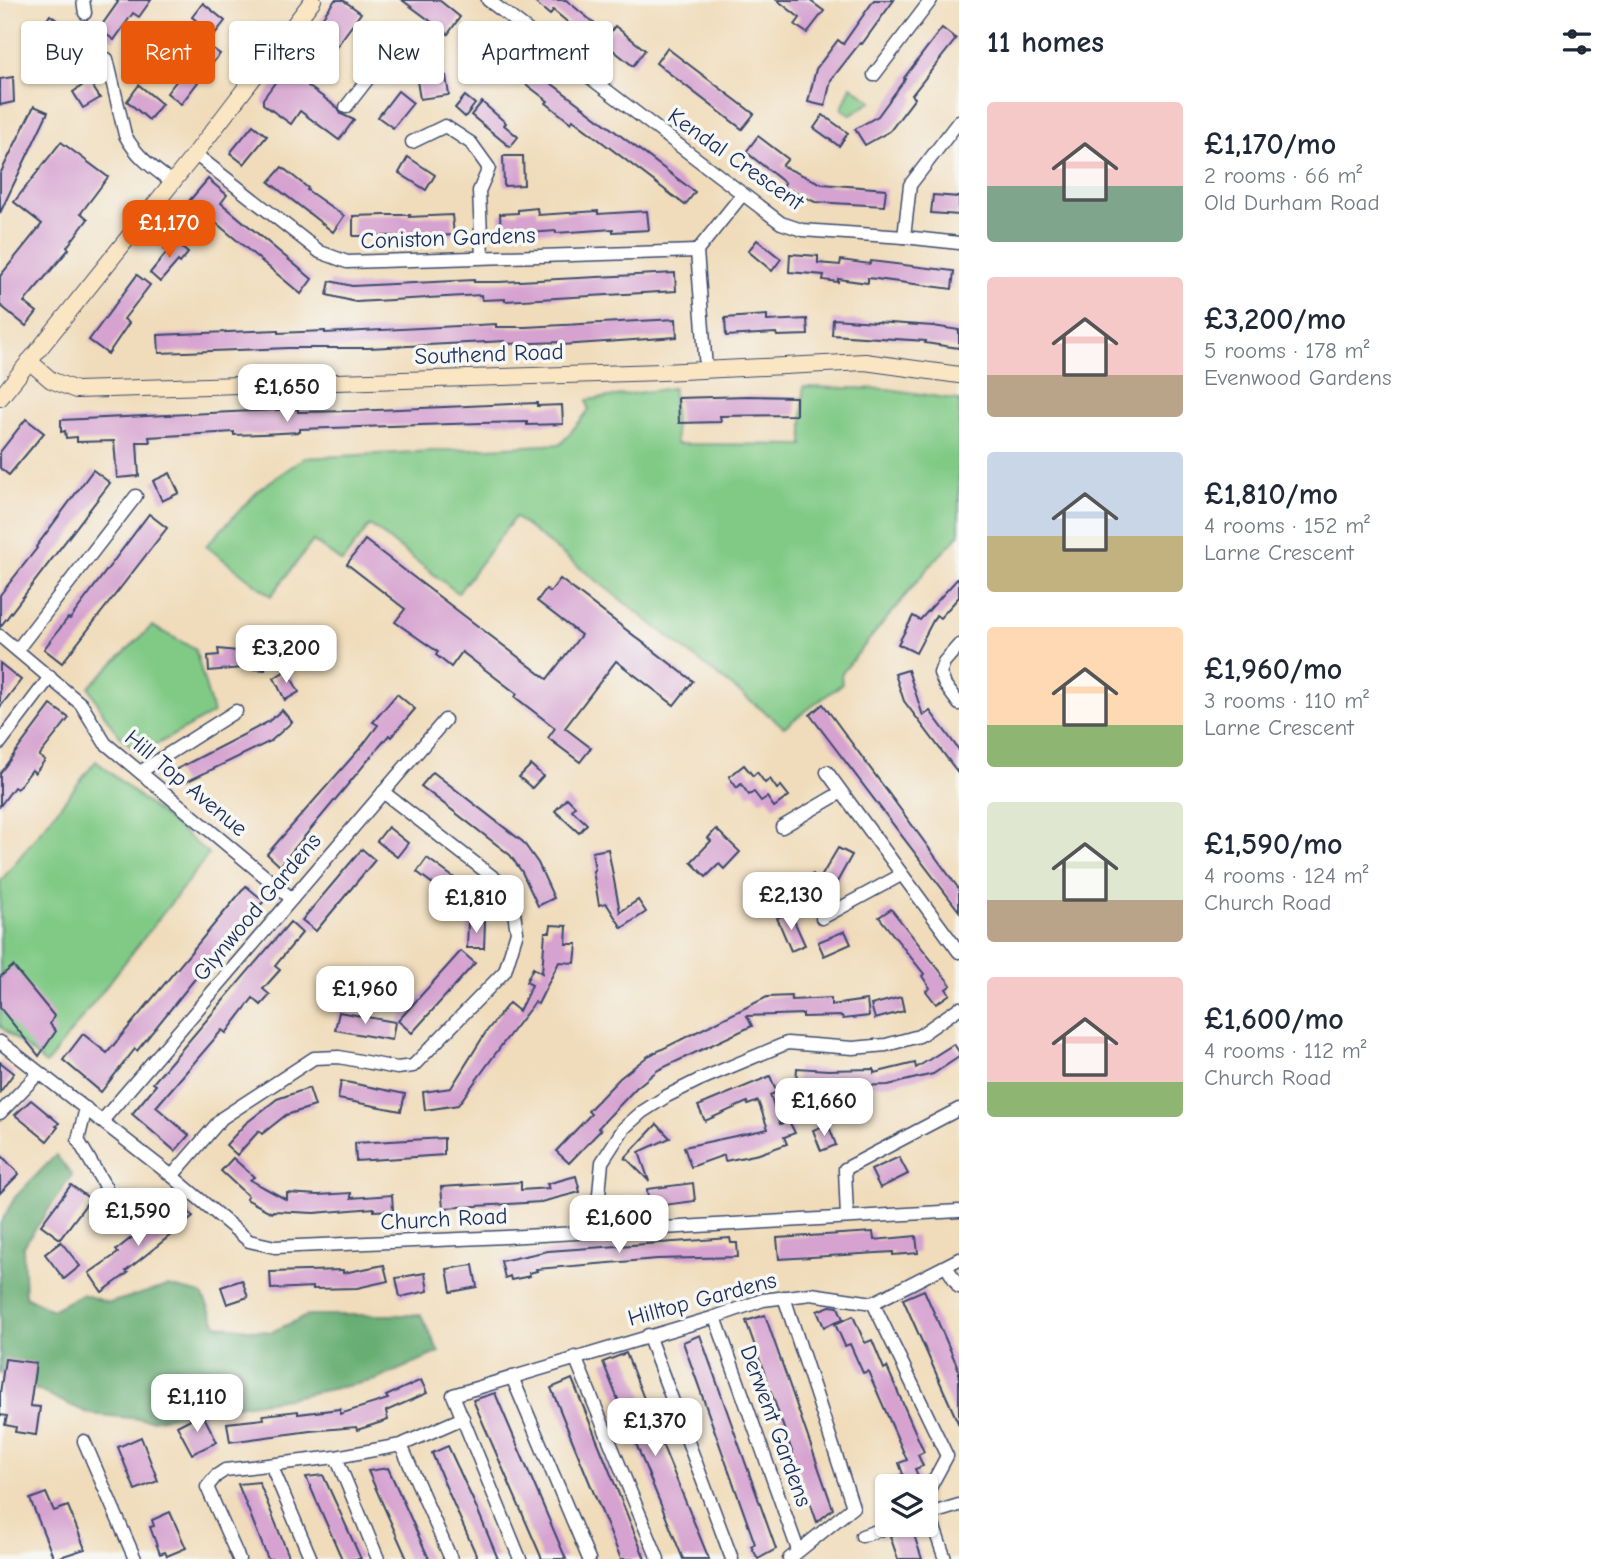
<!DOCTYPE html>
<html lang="en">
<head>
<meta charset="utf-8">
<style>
	body { margin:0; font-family:"Comic Neue",sans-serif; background:#f2f2f3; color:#1f2937; height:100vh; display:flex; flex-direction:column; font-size:26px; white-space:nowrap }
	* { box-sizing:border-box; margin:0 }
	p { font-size:23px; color:#747a83 }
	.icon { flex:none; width:38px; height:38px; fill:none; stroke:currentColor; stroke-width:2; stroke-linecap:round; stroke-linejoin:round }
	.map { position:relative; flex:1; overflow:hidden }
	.sheet { display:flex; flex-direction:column; background:#fff; width:665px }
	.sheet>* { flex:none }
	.guide { position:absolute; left:21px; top:21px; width:665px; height:63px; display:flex; gap:14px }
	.tools { position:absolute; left:875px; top:1474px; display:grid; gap:14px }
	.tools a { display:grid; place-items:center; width:63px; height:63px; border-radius:7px; background:#fff; box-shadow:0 2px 5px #0004; font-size:35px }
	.price { position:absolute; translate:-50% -60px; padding:0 16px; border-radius:14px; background:#fff; color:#222; font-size:23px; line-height:46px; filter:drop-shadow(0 2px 4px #0008) }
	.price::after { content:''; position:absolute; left:50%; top:42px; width:21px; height:16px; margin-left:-10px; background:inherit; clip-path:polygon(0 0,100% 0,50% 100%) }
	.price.active { background:#ea580c; color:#fff }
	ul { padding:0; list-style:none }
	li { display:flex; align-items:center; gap:21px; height:175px; padding:0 28px }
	li span { display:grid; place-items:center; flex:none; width:196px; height:140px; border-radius:7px; color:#555 }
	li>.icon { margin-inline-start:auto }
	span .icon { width:84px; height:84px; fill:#fffc; stroke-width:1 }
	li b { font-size:30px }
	h2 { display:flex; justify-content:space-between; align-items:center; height:84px; padding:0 28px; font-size:30px }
	.chip { padding:0 24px; border-radius:7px; background:#fff; box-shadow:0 2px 5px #0004; font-size:24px; line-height:63px }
	.chip.active { background:#ea580c; color:#fff }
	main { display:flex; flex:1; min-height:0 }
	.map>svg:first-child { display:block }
	.green { fill:#81ca86; stroke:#4e7c72; stroke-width:2 }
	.forest { fill:#68ae73; stroke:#426e68; stroke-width:2 }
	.building { fill:#d6a2d0 }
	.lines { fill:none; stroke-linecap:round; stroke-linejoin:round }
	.street-casing { stroke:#3b496c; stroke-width:15 }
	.secondary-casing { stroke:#3b496c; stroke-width:18 }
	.street { stroke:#fff; stroke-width:12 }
	.secondary { stroke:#fbe6c4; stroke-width:16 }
	.labels { text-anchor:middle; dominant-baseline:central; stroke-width:7; stroke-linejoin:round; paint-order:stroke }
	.street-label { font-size:23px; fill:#1b2f5e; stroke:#f6f6f2 }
</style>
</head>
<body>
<main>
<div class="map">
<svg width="959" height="1559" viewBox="0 0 959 1559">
	<rect width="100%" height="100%" fill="#f6f6f2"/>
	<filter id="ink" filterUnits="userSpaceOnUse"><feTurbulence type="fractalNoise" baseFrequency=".0143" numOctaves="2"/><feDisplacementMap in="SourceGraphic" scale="14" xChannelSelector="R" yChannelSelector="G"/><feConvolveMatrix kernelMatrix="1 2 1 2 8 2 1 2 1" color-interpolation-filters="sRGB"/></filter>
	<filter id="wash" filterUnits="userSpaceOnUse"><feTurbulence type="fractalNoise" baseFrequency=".00686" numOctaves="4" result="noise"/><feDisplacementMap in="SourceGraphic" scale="28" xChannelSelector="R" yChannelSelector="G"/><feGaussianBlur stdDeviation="1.57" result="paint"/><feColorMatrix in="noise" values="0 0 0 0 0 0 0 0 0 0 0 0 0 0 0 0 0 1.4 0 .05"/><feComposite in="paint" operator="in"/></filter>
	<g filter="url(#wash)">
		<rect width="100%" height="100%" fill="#f0dcba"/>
		<g class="green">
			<polygon points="851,86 872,101 851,115 842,109"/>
			<polygon points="803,387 888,389 959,400 959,535 928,568 841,674 842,684 784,727 515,517 458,593 370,525 342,562 313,541 271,596 206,546 261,488 304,458 561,444 589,410 587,400 673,388 676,444 803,445"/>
			<path d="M 152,626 L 195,649 L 213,713 L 141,753 C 115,738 103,713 89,687 Z"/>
			<polygon points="96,761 209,854 46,1064 0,1026 0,882"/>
		</g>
		<polygon class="forest" points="56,1155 72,1175 23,1247 25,1296 52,1310 82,1294 109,1303 168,1286 202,1294 217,1325 271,1332 309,1315 421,1315 439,1352 376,1380 287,1398 150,1420 90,1414 0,1373 0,1224 15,1197"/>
		<g id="blocks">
			<g class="building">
				<polygon points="116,0 151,0 139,17 133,13 114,40 99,29 118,2"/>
				<polygon points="335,0 343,0 361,13 308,86 338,108 341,114 354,120 339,140 300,111 291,124 263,104 263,99"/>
				<polygon points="402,0 439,0 460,17 448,34"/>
				<polygon points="532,0 566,0 605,32 595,45 553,10 550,15"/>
				<polygon points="777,0 809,0 824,11 807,33 795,25 800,18"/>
				<polygon points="874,0 894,0 862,44 860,43 831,80 825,106 808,102 816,69 838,40 843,44"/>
				<polygon points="203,3 225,21 214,35 192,17"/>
				<polygon points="50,15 71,30 61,44 41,29"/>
				<polygon points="615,26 645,50 633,66 603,42"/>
				<polygon points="942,28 956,39 912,95 915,98 890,131 865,145 855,129 878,116 905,79 904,78"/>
				<polygon points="482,31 695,192 685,205 573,120 571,123 546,103 548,101 472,43"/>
				<polygon points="205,43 220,54 210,66 196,55"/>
				<polygon points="667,48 754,114 742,129 656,63"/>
				<polygon points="185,70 198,82 181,104 167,93"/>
				<polygon points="446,76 449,95 420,99 417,81"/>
				<polygon points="13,77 14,102 0,105 0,79"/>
				<polygon points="89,81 100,98 83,108 73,92"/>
				<polygon points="139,85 162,104 149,120 127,101"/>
				<polygon points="398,91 413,103 393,128 378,117"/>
				<polygon points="465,96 475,104 465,117 455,108"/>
				<polygon points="482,102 506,123 504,125 518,137 510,147 471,115"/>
				<polygon points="34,106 48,112 0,213 0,174"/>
				<polygon points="823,115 848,133 839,146 814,128"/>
				<polygon points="253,125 267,136 244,164 230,153"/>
				<polygon points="758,136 788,159 782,166 822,184 886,189 884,206 815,202 783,187 785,183 746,152"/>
				<polygon points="61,142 108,177 81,213 88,219 67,247 69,249 24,302 37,312 26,326 0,305 0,276 42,224 14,202"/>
				<polygon points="503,156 523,156 524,185 504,186"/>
				<polygon points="408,157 435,175 426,190 399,173"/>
				<polygon points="282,167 308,188 307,190 344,216 333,232 269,182"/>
				<polygon points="208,179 227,195 221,203 312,279 301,294 209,217 203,223 184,207"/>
				<polygon points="933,195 959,197 959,215 931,213"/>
				<polygon points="537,208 538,215 598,211 598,214 647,211 649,230 613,232 613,229 556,233 556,231 501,235 500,214 518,213 518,210"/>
				<polygon points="386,215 410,215 409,217 452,215 454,235 392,238 392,236 353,236 353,216"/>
				<polygon points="172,239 188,253 180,263 178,261 160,282 150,273 167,252 164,249"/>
				<polygon points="757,240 781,259 772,271 748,251"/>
				<polygon points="790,254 818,256 818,263 840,265 841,260 870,264 871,261 954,271 952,289 868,278 868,283 838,279 838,282 823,280 824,275 789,272"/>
				<polygon points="675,273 676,291 505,301 505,299 482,300 481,295 356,302 327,295 330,281 352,286 474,280 474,282 499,282"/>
				<polygon points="137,275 150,285 124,319 129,323 108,354 89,340"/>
				<polygon points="767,315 767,321 807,319 808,335 777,336 776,333 726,336 725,318"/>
				<polygon points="676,319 677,337 562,345 562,342 505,344 505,341 369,348 288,348 159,353 158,335 278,330 278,333 325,331 325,333 496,324 496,327 525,327"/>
				<polygon points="833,319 933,326 959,330 959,348 925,343 926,341 832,335"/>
				<polygon points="748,396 796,397 796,415 720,416 721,422 679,423 678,398"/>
				<polygon points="537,403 537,406 562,405 563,424 527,425 527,422 481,423 300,429 300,432 262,434 234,435 234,432 149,437 150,442 137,442 139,476 117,478 114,441 77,442 77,437 66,438 65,431 61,432 61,420 298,409 298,412 354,411"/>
				<polygon points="26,419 44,433 9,475 0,468 0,452"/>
				<polygon points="93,470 110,483 0,627 0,595 37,548 36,547"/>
				<polygon points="170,473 179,493 162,501 153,481"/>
				<polygon points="149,514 167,528 62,663 44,649 68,618 70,619"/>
				<polygon points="365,540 547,679 581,635 537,601 546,589 550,592 560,579 693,681 674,705 616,661 565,728 591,748 580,762 548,738 555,728 515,697 517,694 462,652 451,667 436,655 438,652 395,622 405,609 347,564"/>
				<polygon points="959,577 959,597 940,618 936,615 916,653 898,644 913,616 920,620"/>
				<polygon points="218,649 266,654 265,670 242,668 209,671 208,656 219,655"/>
				<polygon points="0,663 21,680 0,707"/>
				<polygon points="287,670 299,692 285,700 274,678"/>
				<polygon points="908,670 923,716 930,711 959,750 959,774 904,701 895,674"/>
				<polygon points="397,694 415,709 391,737 389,735 280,866 267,854 362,746 378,725 373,722"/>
				<polygon points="823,704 959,889 959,911 810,715"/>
				<polygon points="51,705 69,718 39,756 45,760 35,773 32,770 17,789 14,787 0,806 0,773"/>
				<polygon points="282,710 292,722 271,741 182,784 175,770 268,722"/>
				<polygon points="531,765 543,776 532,788 519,777"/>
				<polygon points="744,765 753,776 757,772 765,783 770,779 777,789 781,786 789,796 774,807 767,797 761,801 754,792 749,795 741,784 737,788 729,777"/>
				<polygon points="433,772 523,842 538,863 554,898 538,906 522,872 510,855 421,786"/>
				<polygon points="567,798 575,806 572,810 587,824 579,833 555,811"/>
				<polygon points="388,827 408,843 397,857 377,841"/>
				<polygon points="716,829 740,852 724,869 719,864 706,877 691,862 711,841 708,838"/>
				<polygon points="838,848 852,855 837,882 834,880 794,903 786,890 813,874 818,882"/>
				<polygon points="362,849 375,860 316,931 302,920"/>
				<polygon points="608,849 620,912 638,900 646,912 622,928 606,903 599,905 593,871 595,870 592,852"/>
				<polygon points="427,858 476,894 465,908 417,872"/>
				<polygon points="246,886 264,901 202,970 137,1051 135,1049 101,1092 63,1060 83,1034 107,1053"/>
				<polygon points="891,909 951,985 946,989 950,994 936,1004 926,991 930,988 922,976 924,974 879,917"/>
				<polygon points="790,912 805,945 791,951 777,918"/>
				<polygon points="290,922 302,933 275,966 280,970 263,989 270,995 261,1005 253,998 226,1033 222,1030 156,1107 189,1135 175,1151 132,1114 156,1085 153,1083"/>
				<polygon points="468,922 485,922 484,948 467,948"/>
				<polygon points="551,925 567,926 566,944 577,944 575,963 559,962 538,1004 535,1002 501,1046 458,1105 425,1110 423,1092 451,1088 486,1032 509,1003 519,1011 532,985 526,982 533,968 542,973 545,932 550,932"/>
				<polygon points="845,931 851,944 824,956 818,942"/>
				<polygon points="461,951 475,963 412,1033 398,1021"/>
				<polygon points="13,966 54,1016 50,1024 56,1031 39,1056 0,1008 0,977"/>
				<polygon points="791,996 792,1000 831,998 831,1005 867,1000 869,1016 843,1019 842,1016 803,1017 803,1014 747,1016 752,1026 658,1070 636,1088 598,1128 601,1130 569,1163 556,1151 591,1114 588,1111 620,1078 648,1056 767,997"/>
				<polygon points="901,997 904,1011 875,1019 871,1005"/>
				<polygon points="339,1012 395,1022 392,1040 335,1030"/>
				<polygon points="954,1044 959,1052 959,1057 933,1074 888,1085 852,1086 853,1091 840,1091 839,1084 796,1082 797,1068 828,1070 874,1069 874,1073 915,1063 916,1068"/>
				<polygon points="0,1062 14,1073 0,1092"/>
				<polygon points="770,1076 777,1092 770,1095 780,1124 789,1121 795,1133 784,1137 787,1144 759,1154 725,1161 724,1155 691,1167 684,1147 768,1129 758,1101 748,1105 747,1102 705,1121 698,1106"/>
				<polygon points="341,1081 405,1094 401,1111 338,1099"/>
				<polygon points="309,1088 315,1106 286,1115 262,1134 259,1131 237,1155 226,1145 245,1124 277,1099"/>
				<polygon points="31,1100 59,1123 56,1126 58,1127 47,1141 15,1115"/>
				<polygon points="657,1124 670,1138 639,1152 649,1181 626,1158 624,1159"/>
				<polygon points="828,1124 836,1145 821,1151 813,1130"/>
				<polygon points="444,1138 444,1155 356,1161 355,1143"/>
				<polygon points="0,1154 19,1174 0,1193"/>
				<polygon points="899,1157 908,1174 880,1188 871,1170"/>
				<polygon points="233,1158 254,1177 250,1180 287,1200 287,1193 318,1195 351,1193 351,1198 392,1195 393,1210 374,1211 374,1208 314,1213 273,1211 272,1213 246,1199 248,1196 221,1171"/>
				<polygon points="576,1176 580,1192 541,1202 443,1208 441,1187 521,1182 521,1190 549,1188 547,1184"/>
				<polygon points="693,1183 695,1201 649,1207 647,1189"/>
				<polygon points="71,1185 90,1199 60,1239 41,1225"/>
				<polygon points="186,1208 193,1217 126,1271 128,1273 102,1292 89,1273 118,1253 116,1250 168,1209 174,1217"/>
				<polygon points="110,1214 116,1225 105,1231 99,1220"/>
				<polygon points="873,1232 874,1240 916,1236 918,1253 893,1255 893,1252 779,1259 777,1238"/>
				<polygon points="730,1238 731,1243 737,1243 738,1257 657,1259 536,1269 537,1271 529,1273 530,1276 511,1280 510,1276 505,1278 501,1261 548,1251"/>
				<polygon points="61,1242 80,1266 64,1279 45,1254"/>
				<polygon points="384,1265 388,1281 357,1288 313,1289 313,1287 271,1289 270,1272 343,1270 343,1273"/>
				<polygon points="473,1265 477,1287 451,1292 447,1269"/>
				<polygon points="425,1273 428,1291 400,1297 396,1278"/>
				<polygon points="242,1280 248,1297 227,1304 221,1287"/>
				<polygon points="924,1290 959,1370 959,1425 903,1299"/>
				<polygon points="830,1306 838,1307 843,1319 824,1327 817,1311"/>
				<polygon points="765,1315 833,1509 817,1522 746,1321"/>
				<polygon points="853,1316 865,1343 872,1340 884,1369 887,1367 924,1452 918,1455 923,1466 915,1469 920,1480 912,1483 913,1486 887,1486 887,1493 884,1495 880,1486 877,1486 903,1474 899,1463 907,1460 868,1371 863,1373 850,1344 845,1346 835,1324"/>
				<polygon points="700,1335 776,1549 758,1559 751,1546 755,1544 683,1342"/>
				<polygon points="626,1353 660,1439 709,1559 683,1559 617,1397 603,1362"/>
				<polygon points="5,1359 36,1363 30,1406 40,1407 36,1435 15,1432 16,1427 5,1425 7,1416 0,1415 0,1393"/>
				<polygon points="572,1379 601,1450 645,1559 621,1559 586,1474 551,1388"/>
				<polygon points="421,1380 427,1393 386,1411 388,1420 357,1430 356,1427 310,1431 230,1442 227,1423 264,1419 263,1415 298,1411 298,1414 340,1409 340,1414 388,1399 386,1396"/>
				<polygon points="495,1393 521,1454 566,1559 542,1559 473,1400"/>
				<polygon points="202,1413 217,1442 192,1454 177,1426"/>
				<polygon points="141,1437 158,1481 135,1490 118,1447"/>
				<polygon points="448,1446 478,1511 498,1559 478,1559 443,1480 432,1453"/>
				<polygon points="388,1468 399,1492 429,1559 407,1559 368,1471"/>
				<polygon points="323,1475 339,1510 361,1559 342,1559 306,1477"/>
				<polygon points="259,1482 286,1549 290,1559 268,1559 238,1484"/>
				<polygon points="46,1493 54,1511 68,1506 85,1549 54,1559 30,1499"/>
				<polygon points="170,1512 186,1548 167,1556 165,1552 160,1554 150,1527 154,1526 152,1520"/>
				<polygon points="911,1526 922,1559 898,1559 890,1536"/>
			</g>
		</g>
	</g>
	<g filter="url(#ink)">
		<use href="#blocks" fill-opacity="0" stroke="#3b496c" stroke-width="2"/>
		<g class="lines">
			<g class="street-casing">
				<g id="street">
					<polyline points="83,0 85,13"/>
					<polyline points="488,0 781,223 802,230 904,237 959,243"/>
					<path d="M 107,59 L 125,135 C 136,156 153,168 172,182"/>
					<polyline points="874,75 931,0"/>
					<polyline points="346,107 402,35"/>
					<polyline points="412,142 445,126 471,143 489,168 479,191 482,256"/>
					<polyline points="195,154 320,252 347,262 697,251"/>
					<polyline points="904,237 910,185 959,121"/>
					<polyline points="706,369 697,251 742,195"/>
					<polyline points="0,636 81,704 105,743 292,899"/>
					<polyline points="959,645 944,662 940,673 945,685 959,704"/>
					<polyline points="17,650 136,496"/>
					<polyline points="0,743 50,677"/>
					<polyline points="140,772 236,711"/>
					<polyline points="827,772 959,952"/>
					<polyline points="782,827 840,793"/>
					<polyline points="822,918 901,875"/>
					<polyline points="0,1042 172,1176 249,1241 275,1247 506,1237 959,1211"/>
					<polyline points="86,1108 78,1140 106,1188"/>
					<polyline points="0,1113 39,1073"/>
					<polyline points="102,1121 445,720"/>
					<polyline points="172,1176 222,1118 314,1058 339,1057 397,1068 413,1066 505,971 517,932 514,913 498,881 383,792"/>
					<polyline points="847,1217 845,1169 959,1109"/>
					<polyline points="606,1231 599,1194 602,1162 624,1128 642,1112 667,1096 699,1080 787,1043 853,1048 886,1045 919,1036 959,1008"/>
					<polyline points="946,1266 959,1287"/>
					<polyline points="784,1297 853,1507 789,1559"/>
					<polyline points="873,1303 947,1456 926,1495 929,1513 945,1559"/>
					<polyline points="715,1317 798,1550"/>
					<polyline points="648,1335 732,1559"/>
					<polyline points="575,1357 658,1559"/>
					<polyline points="512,1377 589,1559"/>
					<polyline points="84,1441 135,1559"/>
					<polyline points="401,1445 451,1559"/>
					<polyline points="336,1457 378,1559"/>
					<polyline points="272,1467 311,1559"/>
					<polyline points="926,1515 959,1505"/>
					<polyline points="862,1536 897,1524"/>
					<polyline points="239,1559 207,1487 216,1476 225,1470 336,1457 401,1445 463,1418"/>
					<polyline points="520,1559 453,1395 715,1317 763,1300 811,1294 873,1303 959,1259"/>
				</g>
			</g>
			<g class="secondary-casing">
				<g id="secondary">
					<polyline points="29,361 51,380 76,390 662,372 865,362 959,375"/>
					<polyline points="0,398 195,154 313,0"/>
				</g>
			</g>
			<use href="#street" class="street"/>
			<use href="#secondary" class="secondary"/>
		</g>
	</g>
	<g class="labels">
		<g class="street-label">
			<text transform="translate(736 159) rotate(35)">Kendal Crescent</text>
			<text transform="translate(448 238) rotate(-2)">Coniston Gardens</text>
			<text transform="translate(489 354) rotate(-2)">Southend Road</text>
			<text transform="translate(186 783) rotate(40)">Hill Top Avenue</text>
			<text transform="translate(257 907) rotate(-50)">Glynwood Gardens</text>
			<text transform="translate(444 1219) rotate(-3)">Church Road</text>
			<text transform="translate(702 1299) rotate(-15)">Hilltop Gardens</text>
			<text transform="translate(776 1426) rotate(70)">Derwent Gardens</text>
		</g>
	</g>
</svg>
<div class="tools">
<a><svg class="icon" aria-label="layers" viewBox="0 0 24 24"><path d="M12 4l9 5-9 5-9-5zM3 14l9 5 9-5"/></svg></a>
</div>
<b class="price active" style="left:169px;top:260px">£1,170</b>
<b class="price" style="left:287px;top:424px">£1,650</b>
<b class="price" style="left:286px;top:685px">£3,200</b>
<b class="price" style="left:791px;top:932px">£2,130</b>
<b class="price" style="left:476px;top:935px">£1,810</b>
<b class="price" style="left:365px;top:1026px">£1,960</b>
<b class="price" style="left:824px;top:1138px">£1,660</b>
<b class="price" style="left:138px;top:1248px">£1,590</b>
<b class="price" style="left:619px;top:1255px">£1,600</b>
<b class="price" style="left:197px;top:1434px">£1,110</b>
<b class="price" style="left:655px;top:1458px">£1,370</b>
<div class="guide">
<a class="chip">Buy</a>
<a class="chip active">Rent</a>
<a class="chip">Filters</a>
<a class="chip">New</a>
<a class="chip">Apartment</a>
</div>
</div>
<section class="sheet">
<h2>11 homes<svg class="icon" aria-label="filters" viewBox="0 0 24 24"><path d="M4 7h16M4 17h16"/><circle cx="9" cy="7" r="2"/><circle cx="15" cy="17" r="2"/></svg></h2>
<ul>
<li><span style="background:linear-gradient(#f6c9c9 60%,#7fa58c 0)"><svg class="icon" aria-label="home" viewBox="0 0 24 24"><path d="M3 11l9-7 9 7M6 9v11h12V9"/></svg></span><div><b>£1,170/mo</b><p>2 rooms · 66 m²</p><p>Old Durham Road</p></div></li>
<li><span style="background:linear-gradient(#f6c9c9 70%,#b9a48a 0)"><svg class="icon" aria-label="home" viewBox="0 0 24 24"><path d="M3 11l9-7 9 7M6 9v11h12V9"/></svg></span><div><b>£3,200/mo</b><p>5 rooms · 178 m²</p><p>Evenwood Gardens</p></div></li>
<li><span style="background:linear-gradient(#c9d6e8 60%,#c2b280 0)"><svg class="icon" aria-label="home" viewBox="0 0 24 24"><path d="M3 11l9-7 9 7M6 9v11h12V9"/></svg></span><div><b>£1,810/mo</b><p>4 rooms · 152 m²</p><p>Larne Crescent</p></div></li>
<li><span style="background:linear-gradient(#ffd9b3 70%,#8fb573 0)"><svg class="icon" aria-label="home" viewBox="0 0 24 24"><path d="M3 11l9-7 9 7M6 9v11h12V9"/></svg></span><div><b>£1,960/mo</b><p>3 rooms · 110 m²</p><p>Larne Crescent</p></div></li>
<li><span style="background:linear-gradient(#dfe7d0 70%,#b9a48a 0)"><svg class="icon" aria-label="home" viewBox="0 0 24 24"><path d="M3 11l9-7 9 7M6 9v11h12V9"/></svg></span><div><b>£1,590/mo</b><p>4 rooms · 124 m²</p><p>Church Road</p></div></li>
<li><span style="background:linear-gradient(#f6c9c9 75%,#8fb573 0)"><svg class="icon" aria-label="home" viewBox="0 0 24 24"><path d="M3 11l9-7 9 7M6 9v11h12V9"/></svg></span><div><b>£1,600/mo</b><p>4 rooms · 112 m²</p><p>Church Road</p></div></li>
</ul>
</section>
</main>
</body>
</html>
